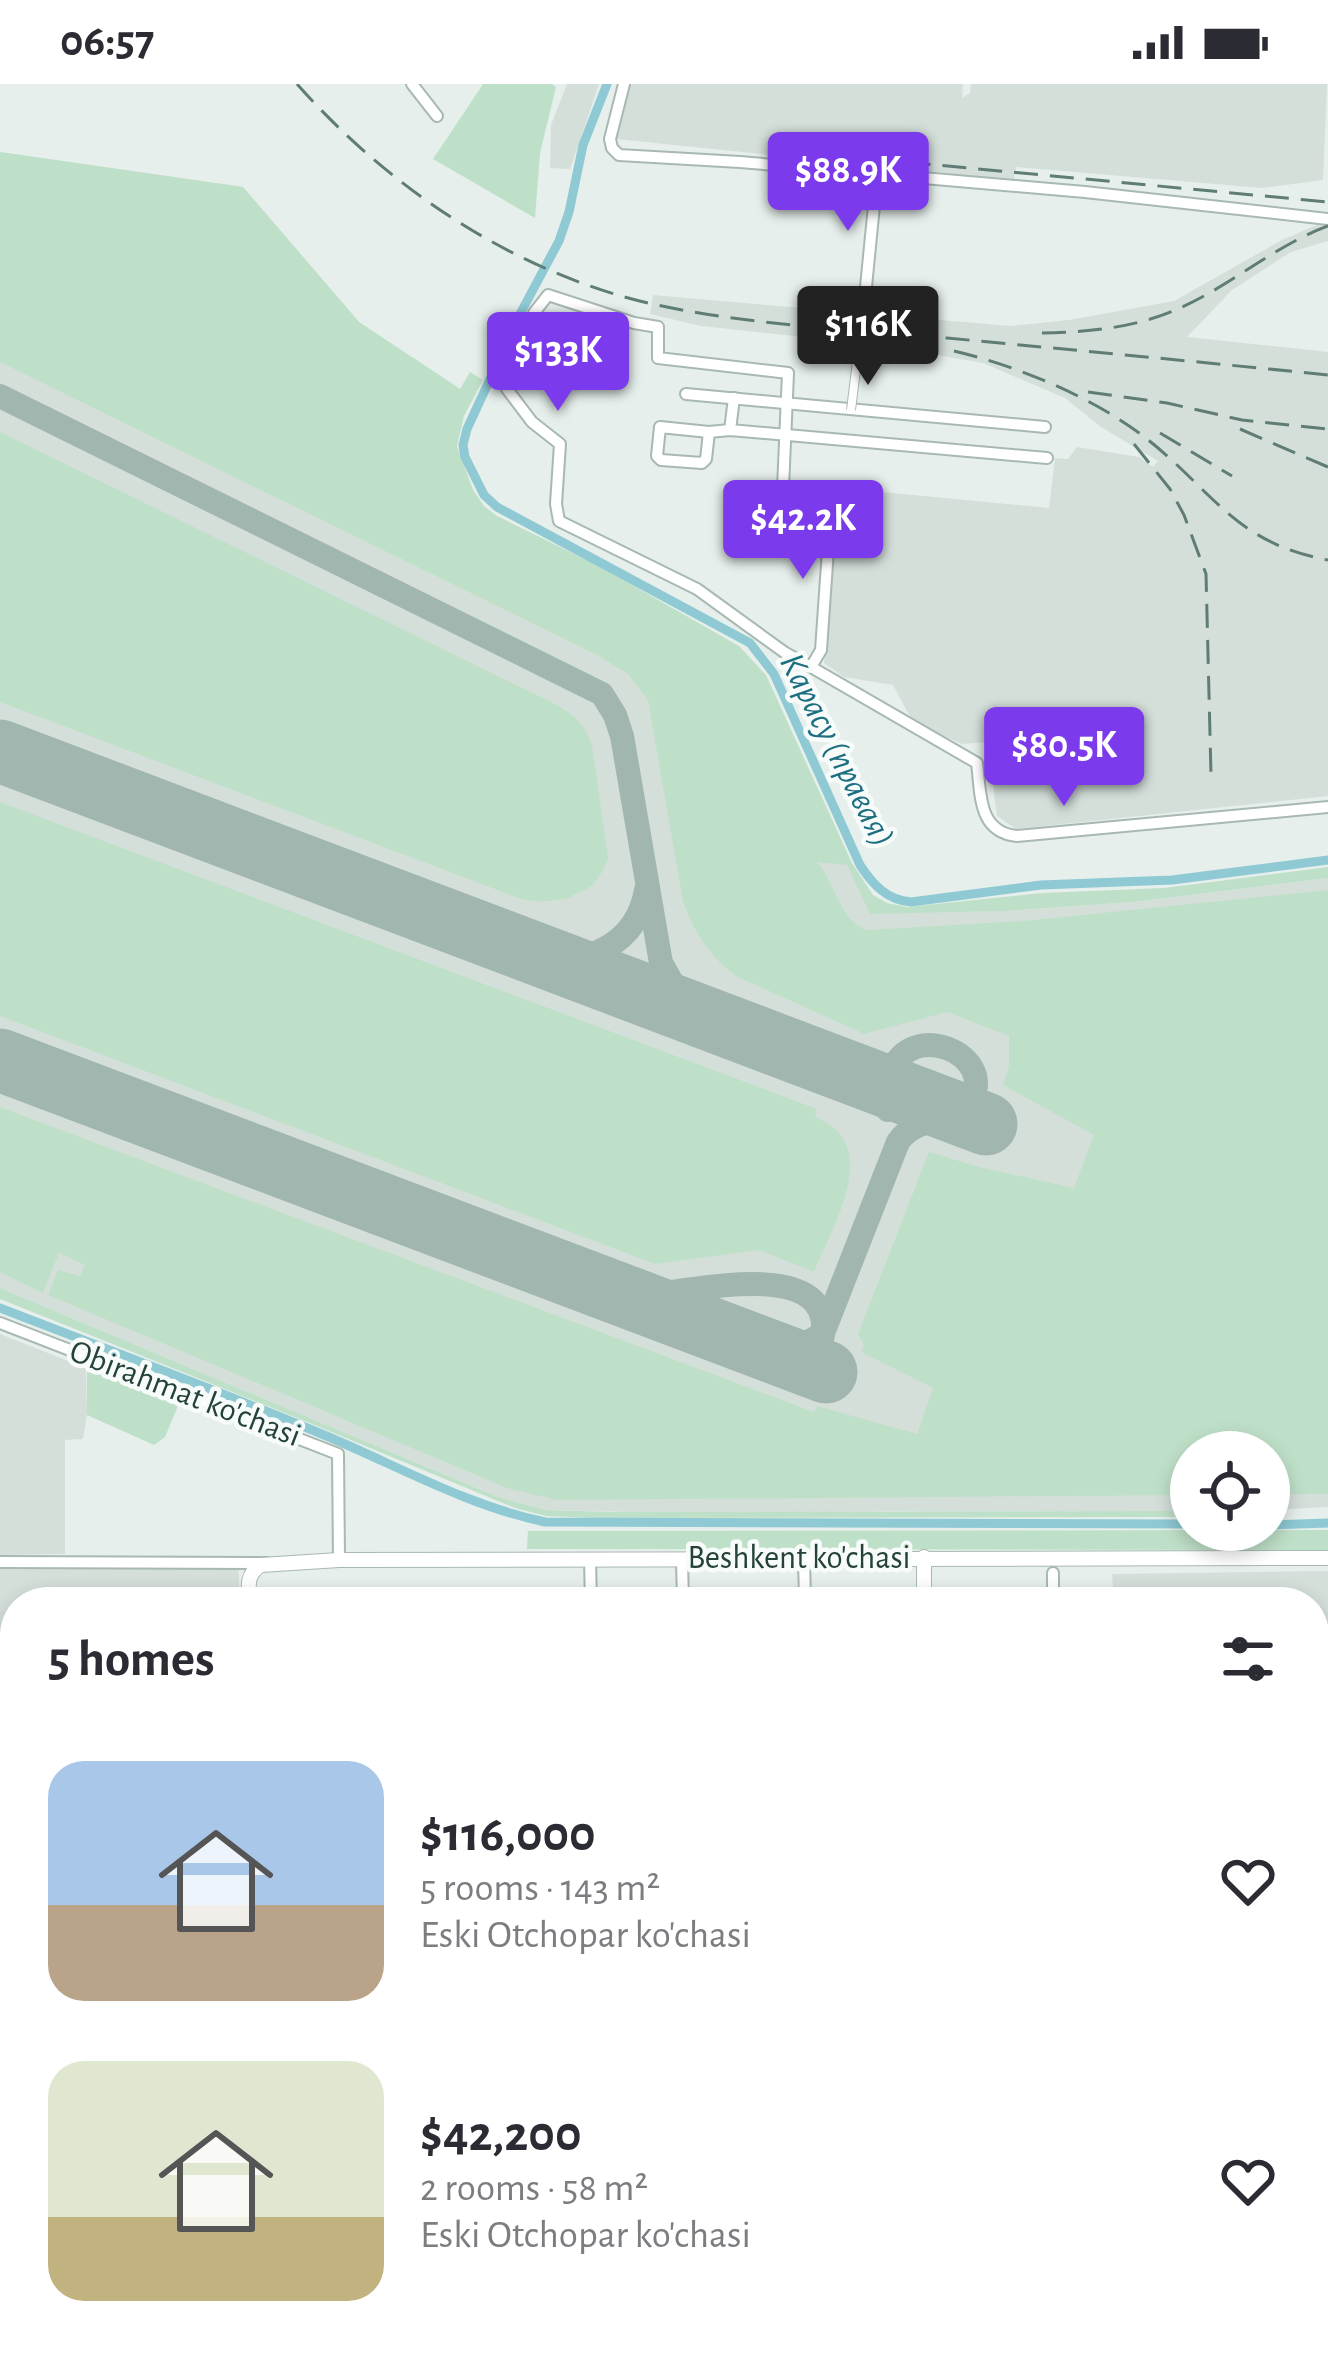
<!DOCTYPE html>
<html lang="en">
<head>
<meta charset="utf-8">
<style>
	body { margin:0; font-family:"Alegreya Sans",sans-serif; background:#f7f7f7; color:#2b2b33; height:100vh; display:flex; flex-direction:column; font-size:45px; white-space:nowrap }
	* { box-sizing:border-box; margin:0 }
	p { font-size:39px; color:#7c7c81 }
	.icon { flex:none; width:66px; height:66px; fill:none; stroke:currentColor; stroke-width:2; stroke-linecap:round; stroke-linejoin:round }
	.map { position:relative; flex:1; overflow:hidden }
	.details { position:absolute; left:0px; top:1503px; width:1329px; height:771px; display:flex; flex-direction:column; background:#fff; border-radius:48px 48px 0 0; box-shadow:0 6px 18px #0003 }
	.details>* { flex:none }
	.fabs { position:absolute; left:1170px; top:1347px; display:grid; gap:24px }
	.fabs a { display:grid; place-items:center; width:120px; height:120px; border-radius:50%; background:#fff; box-shadow:0 6px 18px #0003; font-size:60px }
	.price { position:absolute; translate:-50% -102px; padding:0 27px; border-radius:12px; background:#7c3aed; color:#fff; font-size:39px; line-height:78px; filter:drop-shadow(0 3px 6px #0008) }
	.price::after { content:''; position:absolute; left:50%; top:72px; width:36px; height:27px; margin-left:-18px; background:inherit; clip-path:polygon(0 0,100% 0,50% 100%) }
	.price.current { background:#222; color:#fff }
	ul { padding:0; list-style:none }
	li { display:flex; align-items:center; gap:36px; height:300px; padding:0 48px }
	li span { display:grid; place-items:center; flex:none; width:336px; height:240px; border-radius:36px; color:#555 }
	li>.icon { margin-inline-start:auto }
	span .icon { width:144px; height:144px; fill:#fffc; stroke-width:1 }
	li b { font-size:51px }
	h2 { display:flex; justify-content:space-between; align-items:center; height:144px; padding:0 48px; font-size:51px }
	.status { display:flex; justify-content:space-between; align-items:center; height:84px; padding:0 60px; background:#fff; direction:ltr }
	.status svg { height:33px; fill:currentColor }
	.map>svg:first-child { display:block }
	.built { fill:#d4dfda }
	.green { fill:#bfe0c8 }
	.lines { fill:none; stroke-linecap:round; stroke-linejoin:round }
	.canal { stroke:#8ec9d4; stroke-width:9 }
	.taxiway { stroke:#a2b6b0; stroke-width:24 }
	.runway { stroke:#a2b6b0; stroke-width:63 }
	.minor-casing { stroke:#a8b8b2; stroke-width:14 }
	.tertiary-casing { stroke:#a8b8b2; stroke-width:16 }
	.secondary-casing { stroke:#a4bbb3; stroke-width:18 }
	.minor { stroke:#fff; stroke-width:10 }
	.tertiary { stroke:#fff; stroke-width:14 }
	.secondary { stroke:#fff; stroke-width:15 }
	.rail { stroke:#5f7d75; stroke-width:3; stroke-dasharray:24 12; stroke-linecap:butt }
	.pedestrian-bridge-casing { stroke:#a8b8b2; stroke-width:10; stroke-linecap:butt }
	.pedestrian-bridge { stroke:#fff; stroke-width:8 }
	.labels { text-anchor:middle; dominant-baseline:central; stroke-width:9; stroke-linejoin:round; paint-order:stroke }
	.street-label { font-size:33px; fill:#24423a; stroke:#f7fbf9 }
	.water-label { font-size:36px; font-style:italic; fill:#1c6f80; stroke:#f7fbf9 }
</style>
</head>
<body>
<div class="status"><b>06:57</b><svg viewBox="0 0 49 12"><path d="M0 12V9h3v3zM5 12V6h3v6zM10 12V3h3v9zM15 12V0h3v12zM26 1h20v11H26zM47 4h2v5h-2z"/></svg></div>
<div class="map">
<svg width="1328" height="2272" viewBox="0 0 1328 2272">
	<rect width="100%" height="100%" fill="#e6efeb"/>
	<g class="built">
		<polygon points="567,0 599,0 570,85 550,84 551,41"/>
		<polygon points="630,0 963,0 962,14 970,9 971,0 1327,0 1323,96 1262,104 1016,83 1014,96 616,55"/>
		<polygon points="0,68 243,103 359,238 460,305 439,351 467,430 768,614 870,829 1006,827 1133,818 1328,794 1328,1423 1269,1426 1269,1368 1191,1368 1191,1427 888,1427 711,1430 546,1426 498,1413 0,1204"/>
		<polygon points="1317,141 1328,142 1328,157 1291,168 1232,206 1187,253 1328,268 1328,712 1016,745 997,732 987,658 962,660 913,638 893,601 844,593 824,579 840,404 1049,424 1055,374 1068,375 1077,363 1139,373 1153,383 1158,377 1101,343 1065,314 983,279 878,261 701,242 650,230 653,211 1010,242 1069,236 1174,217 1282,156"/>
		<polygon points="0,1250 86,1284 87,1330 83,1355 65,1356 65,1470 0,1471"/>
		<polygon points="238,1474 240,1518 15,1518 15,1720 0,1719 0,1475"/>
		<polygon points="1328,1487 1328,1873 1314,1872 1314,1518 1114,1518 1112,1490"/>
		<polygon points="1328,2183 1328,2272 1186,2272 1186,2259 1314,2259 1314,2184"/>
		<polygon points="265,2259 416,2259 424,2264 419,2272 258,2272"/>
		<polygon points="617,2259 794,2259 787,2272 640,2272"/>
	</g>
	<g class="green">
		<polygon points="483,0 552,0 556,3 540,69 535,134 433,75"/>
		<path d="M 0,68 L 243,103 L 359,238 L 460,305 L 470,288 L 483,296 L 464,332 L 457,362 L 473,406 L 484,422 L 497,432 L 597,481 L 739,562 L 766,591 L 852,779 L 873,811 L 887,819 L 907,823 L 1042,809 L 1164,804 L 1328,783 L 1328,794 L 1133,818 L 1006,827 L 870,830 L 847,781 L 817,778 C 836,799 839,837 867,846 L 1023,837 L 1328,806 L 1328,1410 L 1269,1410 L 1269,1368 L 1191,1368 L 1191,1411 L 557,1416 L 507,1404 L 488,1396 L 48,1211 L 58,1186 L 80,1192 L 85,1181 L 59,1169 L 43,1209 L 0,1188 L 0,1023 L 814,1328 L 817,1322 L 917,1350 L 933,1304 L 861,1268 L 864,1261 L 858,1250 L 929,1068 L 983,1084 L 1074,1104 L 1094,1051 L 1003,1001 L 1009,982 L 1009,952 L 947,928 L 864,950 L 738,893 C 711,875 694,848 683,818 L 648,616 L 628,590 L 599,572 L 0,278 Z"/>
		<path d="M 0,348 L 551,618 C 572,629 584,638 592,661 L 608,774 L 602,788 L 592,802 L 566,815 L 539,818 L 521,815 L 0,618 Z"/>
		<path d="M 0,718 L 817,1025 L 815,1033 C 884,1060 833,1141 814,1188 L 759,1166 L 655,1180 L 0,932 Z"/>
		<polygon points="0,1204 498,1413 546,1426 611,1428 1191,1427 1191,1433 593,1434 546,1432 515,1424 317,1342 0,1215"/>
		<polygon points="87,1275 182,1312 165,1353 154,1361 87,1331"/>
		<polygon points="1328,1446 1328,1466 527,1465 528,1447"/>
	</g>
	<g class="lines">
		<g class="canal">
			<path d="M 607,0 L 583,61 L 569,128 L 559,157 L 520,230 L 467,345 L 463,361 L 465,373 L 484,411 L 497,423 L 750,559 L 774,590 L 860,781 C 873,801 887,816 911,818 L 1041,801 L 1172,796 L 1328,776"/>
			<path d="M 0,1224 C 108,1266 217,1306 324,1351 C 396,1381 468,1422 545,1438 L 1191,1440"/>
			<polyline points="1269,1441 1328,1439"/>
		</g>
		<g class="taxiway">
			<polyline points="0,312 602,610 615,631 622,652 661,879 680,912 697,927 721,940"/>
			<path d="M 541,872 C 591,882 637,858 646,806"/>
			<polyline points="840,985 871,1003 888,1026"/>
			<path d="M 615,1208 C 621,1210 626,1212 633,1212 C 673,1213 830,1167 823,1249 C 821,1275 791,1292 767,1280 C 756,1274 747,1263 738,1255"/>
			<path d="M 769,1267 L 799,1264 L 823,1249 L 898,1058 C 917,1029 956,1042 971,1017 C 1002,963 878,921 888,1025"/>
		</g>
		<g class="runway">
			<polyline points="0,667 986,1040"/>
			<polyline points="0,976 826,1288"/>
		</g>
		<g class="minor-casing">
			<g id="minor">
				<polyline points="412,0 437,32"/>
				<polyline points="624,0 610,55 612,64 619,71 740,78 1085,108 1328,135"/>
				<polyline points="865,213 877,91"/>
				<polyline points="686,310 1045,343"/>
				<polyline points="730,346 734,314"/>
				<polyline points="709,348 706,375 702,379 661,376 657,372 660,343 709,348 730,346 1047,374"/>
				<path d="M 811,583 L 784,568 L 697,505 L 559,437 L 556,420 L 560,360 L 532,338 L 507,305 L 534,229 L 548,211 L 634,239 L 658,243 L 658,274 L 788,289 L 783,404 C 800,422 823,424 829,451 L 821,566 L 811,583 L 977,679 C 981,711 978,748 1017,752 L 1328,723"/>
				<polyline points="0,1239 338,1370 339,1476"/>
				<polyline points="804,1474 805,1518"/>
				<polyline points="590,1476 591,1518"/>
				<polyline points="682,1476 683,1518"/>
				<polyline points="0,1478 267,1479"/>
				<polyline points="1053,1489 1053,1518"/>
				<polyline points="1314,2023 1328,2022"/>
				<polyline points="1314,2148 1328,2148"/>
				<polyline points="0,2226 15,2235"/>
				<polyline points="59,2259 82,2272"/>
				<polyline points="249,2272 256,2259"/>
				<polyline points="430,2272 438,2259"/>
				<polyline points="1094,2272 1095,2259"/>
			</g>
		</g>
		<g class="tertiary-casing">
			<g id="tertiary">
				<polyline points="924,1473 924,1518"/>
				<path d="M 250,1518 C 248,1503 246,1490 261,1481 L 339,1476 L 1328,1474"/>
				<polyline points="1314,1888 1328,1887"/>
				<polyline points="0,1961 15,1970"/>
				<polyline points="902,2272 909,2259"/>
			</g>
		</g>
		<g class="secondary-casing">
			<g id="secondary">
				<polyline points="0,2165 15,2138"/>
				<polyline points="0,2194 15,2168"/>
				<polyline points="494,2259 517,2272"/>
				<polyline points="530,2259 554,2272"/>
			</g>
		</g>
		<use href="#minor" class="minor"/>
		<use href="#tertiary" class="tertiary"/>
		<use href="#secondary" class="secondary"/>
		<g class="rail">
			<path d="M 297,0 C 388,103 512,187 648,219 C 745,241 847,245 947,254 C 1074,266 1201,278 1328,291"/>
			<polyline points="799,68 1328,118"/>
			<path d="M 1042,249 C 1089,248 1136,244 1180,224 C 1232,201 1274,162 1328,142"/>
			<path d="M 954,267 C 1018,282 1095,314 1147,355 C 1214,408 1235,459 1328,476"/>
			<polyline points="1088,308 1167,319 1242,336 1328,345"/>
			<polyline points="1240,345 1328,383"/>
			<polyline points="1160,349 1232,392"/>
			<polyline points="1134,360 1170,405 1184,431 1206,490 1211,691"/>
		</g>
		<g class="pedestrian-bridge-casing">
			<polyline id="pedestrian-bridge" points="851,326 865,213"/>
		</g>
		<use href="#pedestrian-bridge" class="pedestrian-bridge"/>
	</g>
	<g class="labels">
		<g class="street-label">
			<text transform="translate(185 1310) rotate(21)">Obirahmat ko'chasi</text>
			<text x="799" y="1474">Beshkent ko'chasi</text>
		</g>
		<g class="water-label">
			<text transform="translate(837 666) rotate(63)">Карасу (правая)</text>
		</g>
	</g>
</svg>
<div class="fabs">
<a><svg class="icon" aria-label="locate" viewBox="0 0 24 24"><circle cx="12" cy="12" r="6"/><path d="M12 2v4M12 18v4M2 12h4M18 12h4"/></svg></a>
</div>
<b class="price" style="left:848px;top:150px">$88.9K</b>
<b class="price current" style="left:868px;top:304px">$116K</b>
<b class="price" style="left:558px;top:330px">$133K</b>
<b class="price" style="left:803px;top:498px">$42.2K</b>
<b class="price" style="left:1064px;top:725px">$80.5K</b>
<section class="details">
<h2>5 homes<svg class="icon" aria-label="filters" viewBox="0 0 24 24"><path d="M4 7h16M4 17h16"/><circle cx="9" cy="7" r="2"/><circle cx="15" cy="17" r="2"/></svg></h2>
<ul>
<li><span style="background:linear-gradient(#a9c7e8 60%,#b9a48a 0)"><svg class="icon" aria-label="home" viewBox="0 0 24 24"><path d="M3 11l9-7 9 7M6 9v11h12V9"/></svg></span><div><b>$116,000</b><p>5 rooms · 143 m²</p><p>Eski Otchopar ko'chasi</p></div><svg class="icon" aria-label="heart" viewBox="0 0 24 24"><path d="M12 20l-8-8c-3-5 5-10 8-4 3-6 11-1 8 4z"/></svg></li>
<li><span style="background:linear-gradient(#dfe7d0 65%,#c2b280 0)"><svg class="icon" aria-label="home" viewBox="0 0 24 24"><path d="M3 11l9-7 9 7M6 9v11h12V9"/></svg></span><div><b>$42,200</b><p>2 rooms · 58 m²</p><p>Eski Otchopar ko'chasi</p></div><svg class="icon" aria-label="heart" viewBox="0 0 24 24"><path d="M12 20l-8-8c-3-5 5-10 8-4 3-6 11-1 8 4z"/></svg></li>
</ul>
</section>
</div>
</body>
</html>
